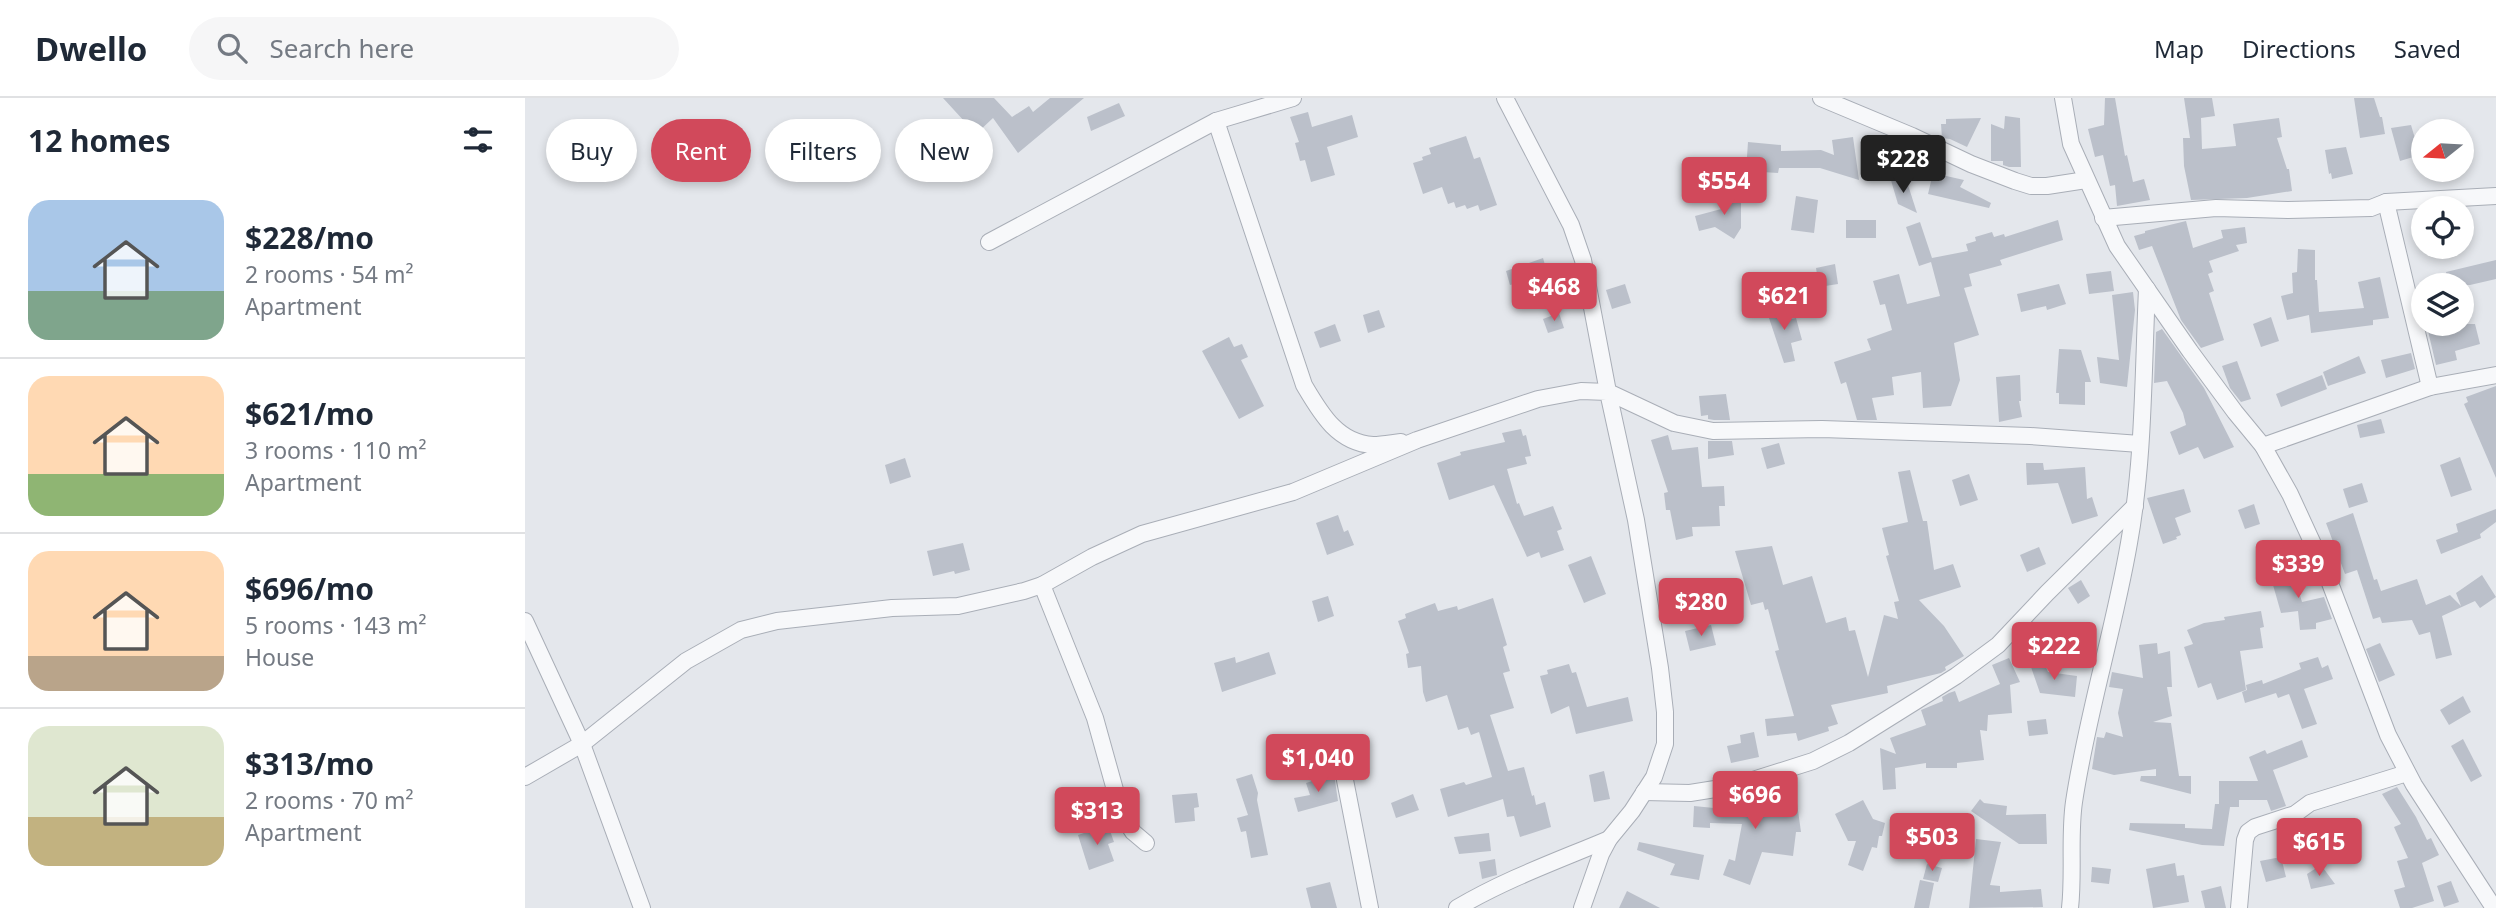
<!DOCTYPE html>
<html lang="en">
<head>
<meta charset="utf-8">
<style>
	body { margin:0; font-family:"Noto Sans",sans-serif; background:#f6f6f7; color:#1f2937; height:100vh; display:flex; flex-direction:column; font-size:26px; white-space:nowrap }
	* { box-sizing:border-box; margin:0 }
	p { font-size:23px; color:#747a83 }
	.icon { flex:none; width:38px; height:38px; fill:none; stroke:currentColor; stroke-width:2; stroke-linecap:round; stroke-linejoin:round }
	.map { position:relative; flex:1; overflow:hidden }
	.drawer { display:flex; flex-direction:column; background:#fff; width:525px }
	.drawer>* { flex:none }
	.guide { position:absolute; left:21px; top:21px; width:665px; height:63px; display:flex; gap:14px }
	.needle { width:46px; rotate:252deg }
	.controls { position:absolute; left:1886px; top:21px; display:grid; gap:14px }
	.controls a { display:grid; place-items:center; width:63px; height:63px; border-radius:50%; background:#fff; box-shadow:0 4px 10px #0003; font-size:35px }
	.price { position:absolute; translate:-50% -60px; padding:0 16px; border-radius:7px; background:#d1495b; color:#fff; font-size:23px; line-height:46px; filter:drop-shadow(0 2px 4px #0008) }
	.price::after { content:''; position:absolute; left:50%; top:42px; width:21px; height:16px; margin-left:-10px; background:inherit; clip-path:polygon(0 0,100% 0,50% 100%) }
	.price.on { background:#222; color:#fff }
	ul { padding:0; list-style:none }
	li { display:flex; align-items:center; gap:21px; height:175px; padding:0 28px }
	li+li { border-top:2px solid #e0e1e3 }
	li span { display:grid; place-items:center; flex:none; width:196px; height:140px; border-radius:21px; color:#555 }
	li>.icon { margin-inline-start:auto }
	span .icon { width:84px; height:84px; fill:#fffc; stroke-width:1 }
	li b { font-size:30px }
	h2 { display:flex; justify-content:space-between; align-items:center; height:84px; padding:0 28px; font-size:30px }
	.pill { padding:0 24px; border-radius:32px; background:#fff; box-shadow:0 4px 10px #0003; font-size:24px; line-height:63px }
	.pill.on { background:#d1495b; color:#fff }
	header { display:flex; align-items:center; gap:42px; box-sizing:border-box; height:98px; padding:0 35px; background:#fff; border-bottom:2px solid #e0e1e3 }
	header strong { font-size:33px }
	nav { display:flex; gap:38px; margin-inline-start:auto; font-size:24px }
	.search { width:490px; height:63px; background:#f6f6f7; display:flex; align-items:center; gap:18px; box-sizing:border-box; padding:0 24px; border-radius:38px; color:#747a83; font-size:26px }
	main { display:flex; flex:1; min-height:0 }
	.map>svg:first-child { display:block }
	.building { fill:#bbc0ca }
	.lines { fill:none; stroke-linecap:round; stroke-linejoin:round }
	.street-casing { stroke:#a9aeb7; stroke-width:18 }
	.street { stroke:#f7f8fa; stroke-width:16 }
</style>
</head>
<body>
<header>
<strong>Dwello</strong>
<div class="search"><svg class="icon" aria-label="search" viewBox="0 0 24 24"><circle cx="10" cy="10" r="6"/><path d="M15 15l6 6"/></svg>Search here</div>
<nav><a>Map</a><a>Directions</a><a>Saved</a></nav>
</header>
<main>
<section class="drawer">
<h2>12 homes<svg class="icon" aria-label="filters" viewBox="0 0 24 24"><path d="M4 7h16M4 17h16"/><circle cx="9" cy="7" r="2"/><circle cx="15" cy="17" r="2"/></svg></h2>
<ul>
<li><span style="background:linear-gradient(#a9c7e8 65%,#7fa58c 0)"><svg class="icon" aria-label="home" viewBox="0 0 24 24"><path d="M3 11l9-7 9 7M6 9v11h12V9"/></svg></span><div><b>$228/mo</b><p>2 rooms · 54 m²</p><p>Apartment</p></div></li>
<li><span style="background:linear-gradient(#ffd9b3 70%,#8fb573 0)"><svg class="icon" aria-label="home" viewBox="0 0 24 24"><path d="M3 11l9-7 9 7M6 9v11h12V9"/></svg></span><div><b>$621/mo</b><p>3 rooms · 110 m²</p><p>Apartment</p></div></li>
<li><span style="background:linear-gradient(#ffd9b3 75%,#b9a48a 0)"><svg class="icon" aria-label="home" viewBox="0 0 24 24"><path d="M3 11l9-7 9 7M6 9v11h12V9"/></svg></span><div><b>$696/mo</b><p>5 rooms · 143 m²</p><p>House</p></div></li>
<li><span style="background:linear-gradient(#dfe7d0 65%,#c2b280 0)"><svg class="icon" aria-label="home" viewBox="0 0 24 24"><path d="M3 11l9-7 9 7M6 9v11h12V9"/></svg></span><div><b>$313/mo</b><p>2 rooms · 70 m²</p><p>Apartment</p></div></li>
</ul>
</section>
<div class="map">
<svg width="1971" height="810" viewBox="0 0 1971 810">
	<rect width="100%" height="100%" fill="#e4e7ec"/>
	<g class="building">
		<polygon points="418,0 469,0 487,19 504,8 508,14 525,0 559,0 493,55 468,20 451,36"/>
		<polygon points="1580,0 1590,0 1600,58 1602,57 1608,84 1619,81 1625,102 1592,108 1590,87 1585,88 1578,57 1570,59 1563,31 1579,27"/>
		<polygon points="1659,0 1687,0 1690,18 1676,20 1677,51 1711,48 1708,26 1754,20 1757,39 1752,40 1762,71 1764,71 1767,93 1722,100 1666,102 1659,68 1658,40 1665,40"/>
		<polygon points="1829,0 1849,0 1855,19 1857,19 1860,36 1835,40"/>
		<polygon points="594,5 600,18 566,33 562,19"/>
		<polygon points="783,14 787,29 827,17 833,39 802,49 810,77 786,84 780,62 775,63 770,45 774,44 765,19"/>
		<polygon points="1480,18 1495,20 1496,69 1484,69 1478,67 1478,63 1466,63 1466,26 1479,31"/>
		<polygon points="1456,20 1442,49 1425,41 1417,40 1416,26 1421,26 1421,21"/>
		<polygon points="1886,27 1895,57 1875,63 1866,30"/>
		<polygon points="941,38 949,61 955,59 972,107 955,113 953,107 942,111 940,107 931,110 929,104 923,106 917,89 898,96 888,65 898,62 897,59 906,56 904,50"/>
		<polygon points="1328,39 1334,82 1295,70 1254,70 1253,75 1221,73 1223,44 1256,47 1256,53 1296,52 1309,57 1307,42"/>
		<polygon points="1821,49 1828,76 1807,81 1806,75 1804,76 1800,52"/>
		<polygon points="1408,75 1439,82 1435,89 1466,105 1464,110 1403,96"/>
		<polygon points="1365,79 1383,87 1392,115 1373,106"/>
		<polygon points="1200,97 1216,97 1216,130 1209,141 1190,129 1174,133 1170,118 1200,110"/>
		<polygon points="1271,98 1293,102 1289,135 1266,132"/>
		<rect x="1321" y="122" width="30" height="18"/>
		<polygon points="1533,122 1538,142 1475,162 1477,167 1444,176 1447,188 1439,190 1454,237 1429,245 1435,282 1426,308 1398,310 1396,274 1367,279 1369,297 1347,300 1352,322 1332,322 1321,284 1316,286 1309,264 1346,252 1342,241 1367,232 1360,206 1355,207 1348,183 1374,176 1382,206 1415,198 1406,164 1394,168 1381,129 1395,124 1407,160 1443,153 1441,146 1451,143 1450,139 1467,134 1469,139 1479,136 1480,139"/>
		<polygon points="1661,123 1668,150 1698,140 1696,132 1720,129 1722,145 1711,147 1714,153 1684,163 1688,174 1683,176 1689,193 1684,195 1699,242 1676,250 1656,222 1627,148 1614,152 1609,138 1620,135 1620,133"/>
		<polygon points="1773,151 1790,152 1790,182 1792,182 1794,214 1839,210 1833,184 1855,179 1864,220 1848,222 1848,227 1786,235 1784,217 1762,222 1756,198 1768,195 1767,175 1772,174"/>
		<polygon points="1018,160 1025,184 1007,190 1010,203 993,207 989,186 985,187 981,173"/>
		<polygon points="1971,162 1971,181 1945,187 1924,187 1921,174"/>
		<polygon points="1310,166 1313,186 1294,189 1291,170"/>
		<polygon points="1586,173 1589,193 1564,196 1561,176"/>
		<polygon points="1100,186 1106,205 1087,211 1081,192"/>
		<polygon points="1534,186 1541,206 1522,212 1521,208 1496,214 1492,196"/>
		<polygon points="1608,194 1610,212 1602,289 1575,285 1572,259 1594,262 1587,197"/>
		<polygon points="1258,207 1261,222 1271,220 1277,242 1266,245 1270,263 1259,265 1241,211"/>
		<polygon points="854,212 860,229 843,235 838,217"/>
		<polygon points="1034,215 1039,230 1023,235 1018,221"/>
		<polygon points="1746,219 1754,243 1736,249 1728,226"/>
		<polygon points="810,226 816,243 795,250 789,234"/>
		<polygon points="1924,226 1950,226 1955,246 1930,253 1932,262 1911,267 1903,233"/>
		<polygon points="1637,231 1679,290 1709,349 1679,361 1673,349 1654,357 1645,334 1661,327 1658,315 1642,283 1629,285 1631,234"/>
		<polygon points="704,239 709,249 717,246 723,259 716,262 739,308 714,321 677,253"/>
		<polygon points="1534,251 1556,252 1566,284 1560,284 1560,307 1534,306 1534,295 1531,295"/>
		<polygon points="1886,255 1890,271 1861,280 1856,262"/>
		<polygon points="1834,258 1841,275 1803,288 1798,274"/>
		<polygon points="1712,263 1726,301 1716,304 1705,290 1697,268"/>
		<polygon points="1495,277 1496,303 1494,303 1497,319 1474,324 1471,279"/>
		<polygon points="1797,277 1802,291 1756,309 1751,296"/>
		<polygon points="1971,288 1971,380 1939,306 1943,304 1941,299"/>
		<polygon points="1201,296 1205,322 1189,322 1183,321 1183,317 1176,318 1174,298"/>
		<polygon points="1856,321 1860,335 1835,340 1832,327"/>
		<polygon points="996,331 998,338 1001,337 1006,358 1000,359 1002,366 982,371 992,406 994,405 999,418 1028,408 1037,431 1032,433 1039,452 1016,460 1014,454 1002,459 969,387 924,402 912,365 936,357 935,354 980,344 977,335"/>
		<polygon points="1143,337 1147,352 1173,349 1177,389 1199,388 1200,408 1194,408 1195,428 1167,429 1168,438 1151,442 1145,412 1141,412 1139,395 1143,394 1126,342"/>
		<polygon points="1183,343 1207,343 1209,357 1183,361"/>
		<polygon points="1254,345 1260,366 1242,371 1236,350"/>
		<polygon points="1935,359 1947,392 1926,399 1915,367"/>
		<polygon points="380,360 386,379 365,386 360,367"/>
		<polygon points="1501,365 1518,365 1519,372 1560,369 1562,401 1567,399 1573,418 1547,426 1533,385 1502,387"/>
		<polygon points="1385,372 1398,423 1402,423 1409,472 1428,466 1436,489 1394,502 1419,528 1439,558 1420,569 1421,572 1416,575 1362,588 1363,595 1306,607 1313,626 1303,629 1304,633 1273,643 1271,635 1242,638 1240,621 1269,618 1250,553 1254,552 1243,511 1240,512 1238,504 1226,507 1210,453 1247,448 1258,487 1287,478 1301,525 1321,519 1324,533 1330,532 1343,579 1359,517 1373,521 1369,504 1374,503 1361,458 1364,457 1357,430 1383,424 1373,374"/>
		<polygon points="1444,376 1453,402 1435,408 1427,382"/>
		<polygon points="1837,385 1843,404 1824,410 1818,391"/>
		<polygon points="1659,391 1666,414 1650,420 1656,437 1651,439 1652,441 1638,446 1622,400"/>
		<polygon points="1729,406 1735,426 1720,431 1713,412"/>
		<polygon points="1971,411 1971,424 1955,436 1956,440 1916,456 1911,442 1933,434 1931,426"/>
		<polygon points="1828,415 1849,482 1852,481 1856,493 1892,481 1901,507 1925,497 1936,508 1931,495 1957,477 1971,499 1955,510 1950,503 1917,518 1927,557 1911,561 1905,534 1894,537 1887,522 1857,525 1855,519 1848,521 1832,472 1820,476 1801,425"/>
		<polygon points="813,417 819,434 823,432 829,447 802,457 791,425"/>
		<polygon points="438,445 445,472 430,476 429,473 408,478 402,453"/>
		<polygon points="1514,449 1521,466 1502,474 1495,457"/>
		<polygon points="1066,458 1081,496 1059,505 1043,467"/>
		<polygon points="1766,467 1777,504 1799,499 1807,521 1791,525 1791,531 1775,532 1773,513 1756,515 1744,473"/>
		<polygon points="1556,482 1565,498 1553,506 1543,490"/>
		<polygon points="803,498 809,518 793,524 787,503"/>
		<polygon points="968,500 982,547 978,549 985,573 978,575 989,610 965,617 983,673 999,669 1007,698 1009,697 1011,707 1020,704 1026,729 995,739 989,718 982,719 978,701 923,719 915,691 939,684 941,687 967,679 954,634 946,637 943,629 933,632 922,597 901,604 898,594 896,568 883,570 881,556 884,555 873,523 881,520 880,516 910,505 913,513 932,508 933,512"/>
		<polygon points="1736,513 1739,529 1735,530 1738,550 1715,553 1721,592 1692,602 1686,585 1673,590 1659,549 1668,546 1662,532 1679,525 1700,522 1699,519"/>
		<polygon points="1186,527 1191,547 1165,553 1160,533"/>
		<polygon points="1523,528 1528,544 1511,550 1506,533"/>
		<polygon points="1632,545 1633,556 1645,553 1647,589 1642,589 1647,618 1628,624 1646,625 1654,678 1666,678 1666,696 1615,683 1616,678 1631,678 1631,671 1589,677 1567,671 1572,639 1579,640 1581,634 1598,639 1593,615 1598,591 1584,589 1587,574 1618,580 1614,547"/>
		<polygon points="1855,545 1870,577 1854,584 1841,551"/>
		<polygon points="744,554 751,576 697,594 689,565 710,559 711,565"/>
		<polygon points="1793,559 1797,570 1803,567 1808,581 1779,591 1792,626 1777,631 1764,596 1753,600 1751,595 1720,605 1717,594 1722,592 1721,587 1737,582 1738,586 1776,571 1774,565"/>
		<polygon points="1484,560 1495,584 1485,587 1487,615 1463,617 1462,633 1455,632 1459,662 1432,665 1432,670 1401,670 1401,665 1370,670 1371,691 1358,692 1355,650 1371,656 1365,640 1401,627 1396,612 1418,603 1417,599 1424,595 1430,593 1434,604 1475,586 1467,567"/>
		<polygon points="1519,565 1523,574 1552,578 1550,599 1515,595 1506,569"/>
		<polygon points="1044,566 1047,575 1051,574 1062,609 1103,599 1108,623 1051,636 1044,608 1026,616 1015,578 1023,576 1022,572"/>
		<polygon points="1938,598 1946,614 1924,627 1915,612"/>
		<polygon points="1521,621 1523,636 1504,638 1502,623"/>
		<polygon points="1229,634 1234,659 1206,665 1202,648 1216,645 1215,637"/>
		<polygon points="1938,641 1957,678 1946,684 1926,648"/>
		<polygon points="1777,642 1783,659 1748,672 1761,708 1746,713 1742,702 1714,702 1714,709 1705,709 1699,748 1677,747 1604,732 1605,725 1660,726 1660,730 1687,731 1690,706 1694,706 1694,683 1733,683 1724,659 1740,652 1742,656"/>
		<polygon points="1079,673 1085,701 1069,704 1064,677"/>
		<polygon points="727,676 733,695 732,702 743,757 726,760 721,733 716,734 712,720 723,717 711,681"/>
		<polygon points="809,676 813,703 773,714 769,700 785,697 781,685"/>
		<polygon points="1872,689 1891,719 1902,742 1906,740 1914,757 1897,765 1909,803 1887,810 1875,810 1869,792 1880,789 1872,763 1883,760 1869,729 1876,726 1857,696"/>
		<polygon points="672,695 674,709 669,710 670,723 650,725 647,697"/>
		<polygon points="888,696 894,712 871,720 866,705"/>
		<polygon points="1271,698 1276,734 1271,734 1268,758 1237,754 1225,787 1198,777 1204,761 1210,763 1217,726 1185,725 1185,730 1168,729 1169,708 1199,711 1199,704 1237,704 1237,702"/>
		<polygon points="1455,701 1459,705 1482,708 1481,717 1521,716 1522,746 1494,746 1446,713"/>
		<polygon points="1338,702 1348,721 1360,725 1357,738 1354,738 1352,750 1347,749 1338,773 1323,767 1331,743 1323,743 1310,716"/>
		<polygon points="1426,717 1425,732 1409,733 1408,718"/>
		<polygon points="583,727 589,744 583,746 589,763 564,772 553,737"/>
		<polygon points="964,735 966,753 934,756 929,739"/>
		<polygon points="1451,741 1476,744 1465,787 1475,788 1475,794 1516,791 1518,809 1444,810"/>
		<polygon points="1114,744 1179,757 1174,782 1145,777 1150,766 1112,752"/>
		<polygon points="1756,759 1761,779 1741,784 1735,763"/>
		<polygon points="970,761 972,777 957,781 954,764"/>
		<polygon points="1650,765 1652,778 1659,777 1664,804 1628,810 1621,771"/>
		<polygon points="1402,766 1417,770 1413,784 1398,781"/>
		<polygon points="1796,767 1810,786 1786,791 1782,776"/>
		<polygon points="1567,769 1586,771 1584,786 1566,784"/>
		<polygon points="1395,782 1409,785 1404,810 1389,810"/>
		<polygon points="1926,783 1934,804 1919,809 1912,788"/>
		<polygon points="805,784 812,810 786,810 781,790"/>
		<polygon points="1696,788 1701,810 1680,810 1676,793"/>
		<polygon points="1102,793 1135,810 1094,810"/>
	</g>
	<g class="lines">
		<g class="street-casing">
			<g id="street">
				<polyline points="980,0 1046,127 1058,162 1083,294 1149,325 1188,333 1297,331 1505,338 1615,346"/>
				<polyline points="1296,0 1387,38 1446,66 1490,83 1506,88 1522,88 1561,82"/>
				<polyline points="1538,0 1546,46 1592,148 1665,253 1710,314 1738,348 1765,396 1800,472 1863,637 1889,687 1969,810"/>
				<path d="M 691,23 L 779,287 C 795,314 812,345 848,347 C 857,347 867,345 876,344"/>
				<polyline points="1861,104 1905,289"/>
				<polyline points="1578,120 1691,110 1763,112 1846,110 1861,104 1971,98"/>
				<polyline points="464,144 691,23 768,0"/>
				<polyline points="1738,348 1905,289 1971,277"/>
				<polyline points="517,487 570,620 597,717 608,734 621,745"/>
				<polyline points="0,523 57,646 117,810"/>
				<polyline points="0,679 57,646 161,563 216,532 252,523 367,510 433,508 499,493 517,487 567,459 617,436 768,394 892,342 1013,301 1056,293 1083,294 1111,422 1135,570 1140,614 1140,646 1129,679 1107,713 1084,741 1076,756 1057,810"/>
				<polyline points="820,682 845,810"/>
				<polyline points="1119,694 1165,695 1209,688 1288,663 1324,645 1431,578 1473,547 1522,495 1610,408"/>
				<path d="M 932,810 C 981,781 1032,763 1084,741"/>
				<path d="M 1545,810 C 1549,775 1544,738 1549,704 C 1562,617 1589,532 1604,445 C 1619,362 1618,276 1622,191"/>
				<polyline points="1714,810 1720,742 1723,734 1730,729 1770,716 1785,705 1882,675"/>
			</g>
		</g>
		<use href="#street" class="street"/>
	</g>
</svg>
<div class="controls">
<a><svg class="needle" viewBox="-14 -14 28 28"><path d="M0-13l5 13h-10z" fill="#e53935"/><path d="M0 13l5-13h-10z" fill="#747a83"/></svg></a>
<a><svg class="icon" aria-label="locate" viewBox="0 0 24 24"><circle cx="12" cy="12" r="6"/><path d="M12 2v4M12 18v4M2 12h4M18 12h4"/></svg></a>
<a><svg class="icon" aria-label="layers" viewBox="0 0 24 24"><path d="M12 4l9 5-9 5-9-5zM3 14l9 5 9-5"/></svg></a>
</div>
<b class="price on" style="left:1378px;top:97px">$228</b>
<b class="price" style="left:1199px;top:119px">$554</b>
<b class="price" style="left:1029px;top:225px">$468</b>
<b class="price" style="left:1259px;top:234px">$621</b>
<b class="price" style="left:1773px;top:502px">$339</b>
<b class="price" style="left:1176px;top:540px">$280</b>
<b class="price" style="left:1529px;top:584px">$222</b>
<b class="price" style="left:793px;top:696px">$1,040</b>
<b class="price" style="left:1230px;top:733px">$696</b>
<b class="price" style="left:572px;top:749px">$313</b>
<b class="price" style="left:1407px;top:775px">$503</b>
<b class="price" style="left:1794px;top:780px">$615</b>
<div class="guide">
<a class="pill">Buy</a>
<a class="pill on">Rent</a>
<a class="pill">Filters</a>
<a class="pill">New</a>
</div>
</div>
</main>
</body>
</html>
